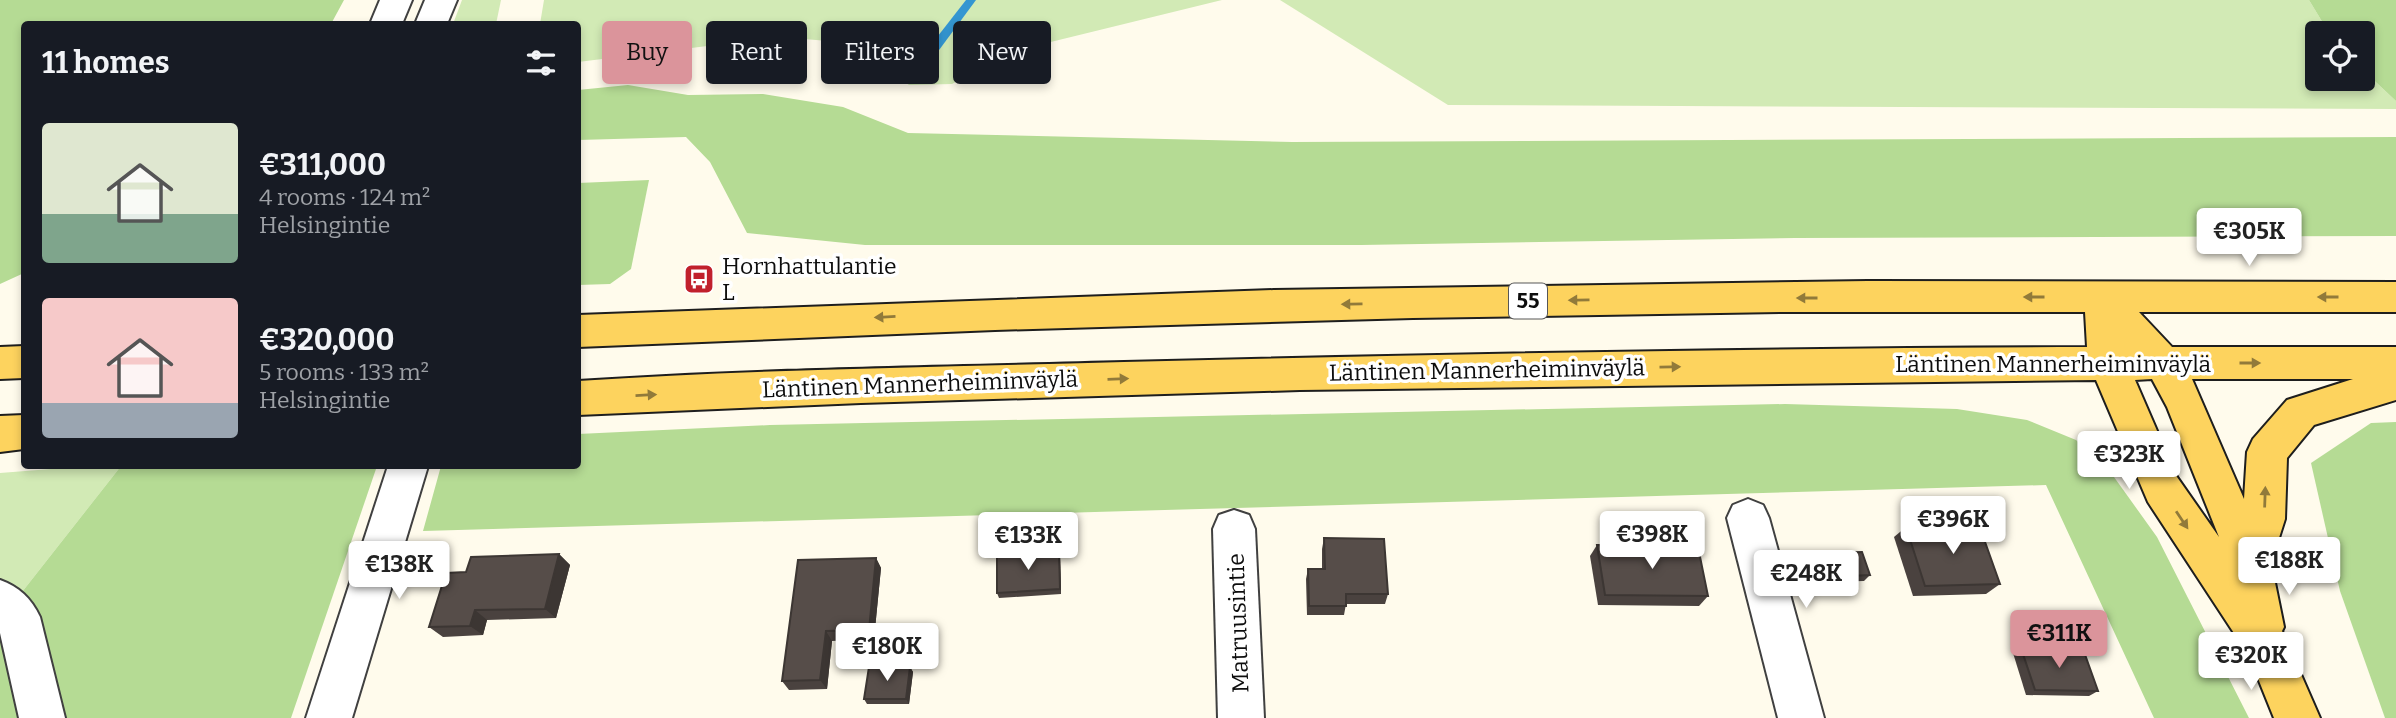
<!DOCTYPE html>
<html lang="en">
<head>
<meta charset="utf-8">
<style>
	body { margin:0; font-family:Bitter,serif; background:#20242c; color:#f1f3f6; height:100vh; display:flex; flex-direction:column; font-size:26px; white-space:nowrap }
	* { box-sizing:border-box; margin:0 }
	p { font-size:23px; color:#9ea1a6 }
	.icon { flex:none; width:38px; height:38px; fill:none; stroke:currentColor; stroke-width:2; stroke-linecap:round; stroke-linejoin:round }
	.map { position:relative; flex:1; overflow:hidden }
	.side { position:absolute; left:21px; top:21px; width:560px; height:448px; display:flex; flex-direction:column; background:#171b24; border-radius:7px; box-shadow:0 4px 10px #0003 }
	.side>* { flex:none }
	.hud { position:absolute; left:602px; top:21px; width:665px; height:63px; display:flex; gap:14px }
	.fabs { position:absolute; left:2305px; top:21px; display:grid; gap:14px }
	.fabs a { display:grid; place-items:center; width:70px; height:70px; border-radius:7px; background:#171b24; box-shadow:0 4px 10px #0003; font-size:35px }
	.price { position:absolute; translate:-50% -60px; padding:0 16px; border-radius:7px; background:#fff; color:#222; font-size:23px; line-height:46px; filter:drop-shadow(0 2px 4px #0008) }
	.price::after { content:''; position:absolute; left:50%; top:42px; width:21px; height:16px; margin-left:-10px; background:inherit; clip-path:polygon(0 0,100% 0,50% 100%) }
	.price.active { background:#db949b; color:#111 }
	ul { padding:0; list-style:none }
	li { display:flex; align-items:center; gap:21px; height:175px; padding:0 21px }
	li span { display:grid; place-items:center; flex:none; width:196px; height:140px; border-radius:7px; color:#555 }
	li>.icon { margin-inline-start:auto }
	span .icon { width:84px; height:84px; fill:#fffc; stroke-width:1 }
	li b { font-size:30px }
	h2 { display:flex; justify-content:space-between; align-items:center; height:84px; padding:0 21px; font-size:30px }
	.tag { padding:0 24px; border-radius:7px; background:#171b24; box-shadow:0 4px 10px #0003; font-size:24px; line-height:63px }
	.tag.active { background:#db949b; color:#111 }
	.map>svg:first-child { display:block }
	.green { fill:#d2eab5 }
	.forest { fill:#b5db94 }
	.lines { fill:none; stroke-linecap:round; stroke-linejoin:round }
	.stream { fill:#3496d1; fill-rule:evenodd }
	.minor-casing { stroke:#404040; stroke-width:4 }
	.major-casing { stroke:#1e1e1e; stroke-width:4 }
	.minor { fill:#fff; fill-rule:evenodd }
	.major { fill:#fdd35e; fill-rule:evenodd }
	.wall { fill:#4a423f }
	.shaded-wall { fill:#3c3633 }
	.building { fill:#564d49; stroke:#3c3633; stroke-width:2 }
	.oneway { fill:#917a3a }
	.labels { text-anchor:middle; dominant-baseline:central; stroke-width:7; stroke-linejoin:round; paint-order:stroke }
	.shield { fill:#fff; stroke:#565656; stroke-width:2 }
	.shield-label { font-size:21px; font-weight:bold; fill:#0d0d0d }
	.poi-label { font-size:23px; fill:#0d0d0d; stroke:#fff; text-anchor:start }
	.street-label { font-size:23px; fill:#0d0d0d; stroke:#fff }
</style>
</head>
<body>
<div class="map">
<svg width="2396" height="718" viewBox="0 0 2396 718">
	<rect width="100%" height="100%" fill="#fffbec"/>
	<g class="green">
		<polygon points="462,0 501,0 496,24 453,24"/>
		<polygon points="544,0 1222,0 1014,51 952,84 909,85 851,43 781,37 578,62 578,24 540,24"/>
		<polygon points="1280,0 2309,0 2329,33 2317,33 2317,79 2362,79 2363,70 2396,101 2396,109 1448,105"/>
		<polygon points="89,466 121,466 0,620 0,473"/>
	</g>
	<g class="forest">
		<polygon points="0,0 344,0 331,24 24,24 24,273 0,284"/>
		<polygon points="2309,0 2396,0 2396,101 2363,70 2362,33 2329,33"/>
		<polygon points="628,85 688,95 763,94 843,107 908,133 1292,142 2396,137 2396,236 1795,238 1361,245 865,245 747,233 710,162 686,137 578,140 578,90"/>
		<polygon points="649,180 631,269 610,284 578,285 578,183"/>
		<polygon points="1785,404 1957,409 2027,420 2076,440 2114,477 2157,537 2249,718 2154,718 2046,485 423,531 441,466 578,466 578,434 770,425"/>
		<polygon points="2396,422 2396,718 2385,718 2340,591 2311,463 2371,423"/>
		<polygon points="121,466 377,466 291,718 0,718 0,620"/>
	</g>
	<g class="lines">
		<polygon class="stream" points="966,0 976,0 928,65 920,65 919,62 920,59"/>
		<g class="minor-casing">
			<g id="minor">
				<polygon points="380,0 412,0 402,24 370,24"/>
				<polygon points="425,0 457,0 447,24 415,24"/>
				<polygon points="388,466 428,466 352,718 306,718"/>
				<polygon points="1748,499 1763,505 1769,518 1824,718 1778,718 1727,518 1733,505"/>
				<polygon points="1234,510 1249,515 1255,529 1264,718 1218,718 1213,529 1219,515"/>
				<path d="M 0,580 C 19,587 31,598 40,617 L 65,718 L 19,718 L 0,633 Z"/>
			</g>
		</g>
		<g class="major-casing">
			<g id="major">
				<path d="M 1868,281 L 2396,282 L 2396,312 L 2139,312 L 2172,347 L 2396,347 L 2396,400 L 2314,425 L 2287,458 L 2285,519 L 2271,563 L 2284,627 L 2282,631 L 2320,718 L 2274,718 L 2249,656 L 2148,502 L 2096,380 L 1300,390 L 861,403 L 578,415 L 578,381 C 759,369 942,367 1124,362 C 1445,354 1766,348 2087,347 L 2085,312 L 1780,312 L 1413,318 L 995,330 L 578,347 L 578,315 L 1274,290 ZM 2152,379 L 2167,407 L 2219,537 L 2177,477 L 2135,380 ZM 2192,379 L 2353,379 L 2287,400 L 2253,439 L 2247,452 L 2244,499 Z"/>
				<polygon points="24,346 24,378 0,379 0,347"/>
				<polygon points="24,415 24,449 0,452 0,416"/>
			</g>
		</g>
		<use href="#minor" class="minor"/>
		<use href="#major" class="major"/>
	</g>
	<g class="wall">
		<polygon points="1906,527 2000,584 1986,594 1913,596 1894,537"/>
		<polygon points="1324,538 1388,594 1385,604 1346,604 1344,615 1307,615 1306,579 1308,569 1322,569 1322,549"/>
		<polygon points="1597,545 1708,596 1699,606 1598,605 1590,556"/>
		<polygon points="1059,550 1060,556 1061,594 999,598 997,593"/>
		<polygon points="1822,553 1870,575 1864,581 1823,582 1816,559"/>
		<polygon points="559,554 570,565 556,618 487,620 483,635 443,637 429,627 466,572"/>
		<polygon points="876,558 881,568 874,639 832,641 827,689 789,690 782,681"/>
		<polygon points="2021,648 2098,691 2089,696 2026,695 2013,653"/>
		<polygon points="910,667 913,672 909,704 867,704 864,699"/>
	</g>
	<g class="shaded-wall">
		<polygon points="1059,550 1060,556 1061,594 1060,589"/>
		<polygon points="559,554 570,565 556,618 545,609"/>
		<polygon points="876,558 881,568 874,639 869,630"/>
		<polygon points="475,610 487,620 483,635 470,626"/>
		<polygon points="826,631 832,641 827,689 820,680"/>
		<polygon points="910,667 913,672 909,704 906,699"/>
	</g>
	<g class="building">
		<polygon points="1979,525 2000,584 1925,586 1906,527"/>
		<polygon points="1324,538 1384,539 1388,594 1346,594 1346,606 1309,606 1308,569 1325,569"/>
		<polygon points="1597,545 1698,547 1708,596 1605,595"/>
		<polygon points="1059,550 1060,589 997,593 997,554"/>
		<polygon points="1862,552 1870,575 1829,577 1822,553"/>
		<polygon points="559,554 545,609 475,610 470,626 429,627 446,573 466,572 471,557"/>
		<polygon points="876,558 869,630 826,631 820,680 782,681 798,560"/>
		<polygon points="2021,648 2083,649 2098,691 2035,690"/>
		<polygon points="869,667 910,667 906,699 864,699"/>
	</g>
	<defs><path id="oneway-solid" d="M-6-.8H1V-3.2L6.5 0L1 3.2V.8H-6Z" transform="scale(1.75)"/></defs>
	<g class="oneway">
		<use href="#oneway-solid" transform="translate(2034 297) rotate(180)"/>
		<use href="#oneway-solid" transform="translate(2328 297) rotate(180)"/>
		<use href="#oneway-solid" transform="translate(1807 298) rotate(180)"/>
		<use href="#oneway-solid" transform="translate(1579 300) rotate(179)"/>
		<use href="#oneway-solid" transform="translate(1352 304) rotate(179)"/>
		<use href="#oneway-solid" transform="translate(885 317) rotate(177)"/>
		<use href="#oneway-solid" transform="translate(2250 363)"/>
		<use href="#oneway-solid" transform="translate(1670 367) rotate(-1)"/>
		<use href="#oneway-solid" transform="translate(1118 379) rotate(-2)"/>
		<use href="#oneway-solid" transform="translate(646 395) rotate(-3)"/>
		<use href="#oneway-solid" transform="translate(2265 497) rotate(-88)"/>
		<use href="#oneway-solid" transform="translate(2182 520) rotate(56)"/>
	</g>
	<defs>
		<g id="bus-square" transform="scale(1.575)"><rect x="-9" y="-9" width="18" height="18" rx="4" fill="#c1202c" stroke="#fff"/><path d="M-5-6H5V4H4V6H2V4H-2V6H-4V4H-5ZM-3.5-4V0h7V-4ZM-3.5 1.2v1.5H-2V1.2ZM2 1.2v1.5H3.5V1.2Z" fill="#fff"/></g>
	</defs>
	<g fill-rule="evenodd">
		<use href="#bus-square" x="699" y="279"/>
	</g>
	<g class="labels">
		<rect class="shield" x="1509" y="283.5" width="38" height="35" rx="5"/>
		<g class="shield-label">
			<text x="1528" y="301">55</text>
		</g>
		<g class="poi-label">
			<text x="722" y="266">Hornhattulantie<tspan x="722" dy="26">L</tspan></text>
		</g>
		<g class="street-label">
			<text x="2053" y="364">Läntinen Mannerheiminväylä</text>
			<text transform="translate(1487 370) rotate(-1)">Läntinen Mannerheiminväylä</text>
			<text transform="translate(920 384) rotate(-2)">Läntinen Mannerheiminväylä</text>
			<text transform="translate(1238 623) rotate(-92)">Matruusintie</text>
		</g>
	</g>
</svg>
<div class="fabs">
<a><svg class="icon" aria-label="locate" viewBox="0 0 24 24"><circle cx="12" cy="12" r="6"/><path d="M12 2v4M12 18v4M2 12h4M18 12h4"/></svg></a>
</div>
<b class="price" style="left:2249px;top:268px">€305K</b>
<b class="price" style="left:2129px;top:491px">€323K</b>
<b class="price" style="left:1953px;top:556px">€396K</b>
<b class="price" style="left:1652px;top:571px">€398K</b>
<b class="price" style="left:1028px;top:572px">€133K</b>
<b class="price" style="left:2289px;top:597px">€188K</b>
<b class="price" style="left:399px;top:601px">€138K</b>
<b class="price" style="left:1806px;top:610px">€248K</b>
<b class="price active" style="left:2059px;top:670px">€311K</b>
<b class="price" style="left:887px;top:683px">€180K</b>
<b class="price" style="left:2251px;top:692px">€320K</b>
<div class="hud">
<a class="tag active">Buy</a>
<a class="tag">Rent</a>
<a class="tag">Filters</a>
<a class="tag">New</a>
</div>
<section class="side">
<h2>11 homes<svg class="icon" aria-label="filters" viewBox="0 0 24 24"><path d="M4 7h16M4 17h16"/><circle cx="9" cy="7" r="2"/><circle cx="15" cy="17" r="2"/></svg></h2>
<ul>
<li><span style="background:linear-gradient(#dfe7d0 65%,#7fa58c 0)"><svg class="icon" aria-label="home" viewBox="0 0 24 24"><path d="M3 11l9-7 9 7M6 9v11h12V9"/></svg></span><div><b>€311,000</b><p>4 rooms · 124 m²</p><p>Helsingintie</p></div></li>
<li><span style="background:linear-gradient(#f6c9c9 75%,#9aa5b1 0)"><svg class="icon" aria-label="home" viewBox="0 0 24 24"><path d="M3 11l9-7 9 7M6 9v11h12V9"/></svg></span><div><b>€320,000</b><p>5 rooms · 133 m²</p><p>Helsingintie</p></div></li>
</ul>
</section>
</div>
</body>
</html>
